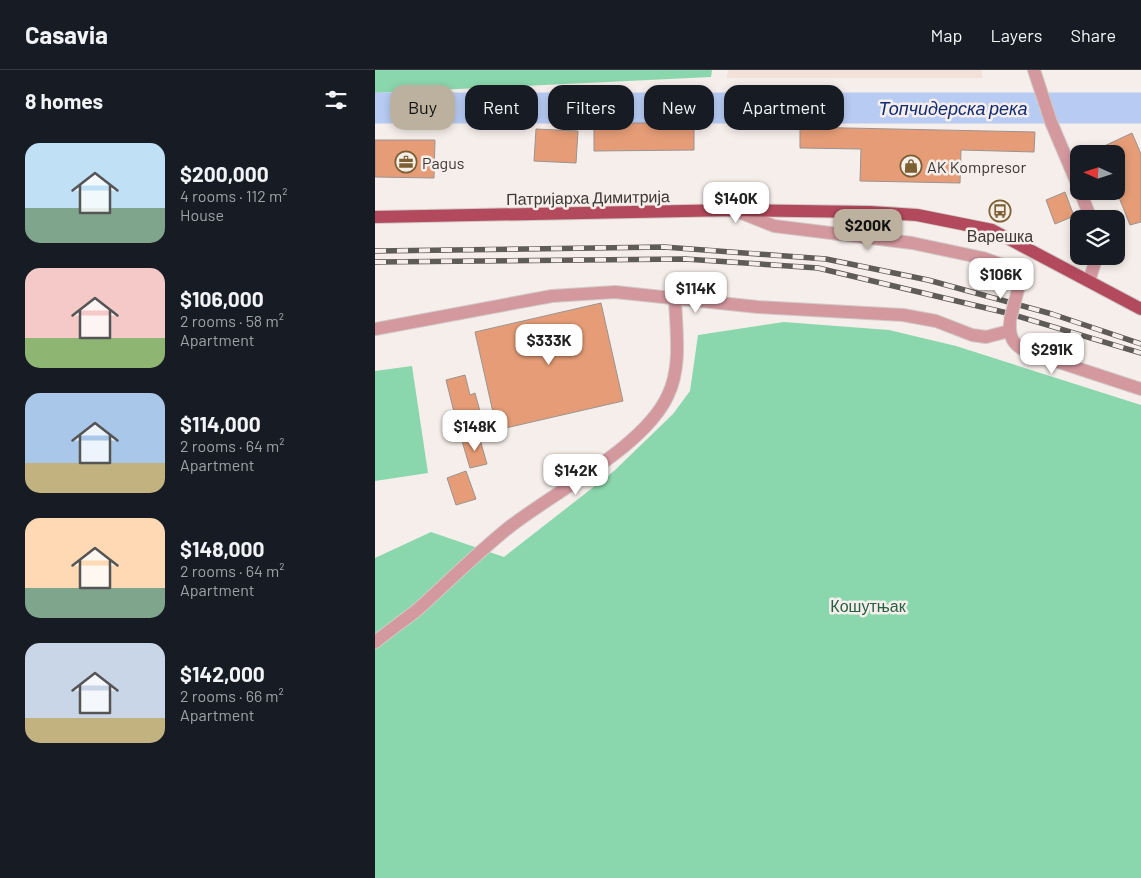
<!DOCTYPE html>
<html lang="en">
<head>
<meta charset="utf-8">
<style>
	body { margin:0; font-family:Barlow,sans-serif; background:#242831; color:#f1f3f6; height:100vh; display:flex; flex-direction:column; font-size:19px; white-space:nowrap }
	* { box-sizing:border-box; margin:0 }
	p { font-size:16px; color:#9ea1a6 }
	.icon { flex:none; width:28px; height:28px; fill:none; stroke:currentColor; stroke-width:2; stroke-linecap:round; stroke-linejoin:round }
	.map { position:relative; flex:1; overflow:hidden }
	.details { display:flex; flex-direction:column; background:#171b24; width:375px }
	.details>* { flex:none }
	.guide { position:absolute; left:15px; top:15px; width:475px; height:45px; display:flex; gap:10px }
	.needle { width:32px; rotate:273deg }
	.tools { position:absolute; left:695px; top:75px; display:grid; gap:10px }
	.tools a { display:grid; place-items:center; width:55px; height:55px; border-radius:10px; background:#171b24; box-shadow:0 2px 8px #0003; font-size:25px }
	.price { position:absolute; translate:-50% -42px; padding:0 11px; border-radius:10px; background:#fff; color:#222; font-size:16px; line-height:32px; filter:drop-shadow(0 1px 2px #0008) }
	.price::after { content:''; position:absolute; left:50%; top:30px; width:15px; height:11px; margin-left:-8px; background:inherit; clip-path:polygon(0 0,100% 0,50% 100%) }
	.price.on { background:#bcb09e; color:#111 }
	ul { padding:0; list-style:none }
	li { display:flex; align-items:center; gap:15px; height:125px; padding:0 25px }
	li span { display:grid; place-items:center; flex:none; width:140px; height:100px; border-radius:15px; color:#555 }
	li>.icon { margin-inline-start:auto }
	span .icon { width:60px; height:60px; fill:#fffc; stroke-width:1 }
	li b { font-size:21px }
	h2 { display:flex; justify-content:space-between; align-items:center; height:60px; padding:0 25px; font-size:21px }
	.chip { padding:0 18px; border-radius:15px; background:#171b24; box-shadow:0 2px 8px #0003; font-size:18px; line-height:45px }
	.chip.on { background:#bcb09e; color:#111 }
	header { display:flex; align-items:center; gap:30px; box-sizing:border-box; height:70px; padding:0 25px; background:#171b24; border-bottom:1px solid #363941 }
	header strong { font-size:24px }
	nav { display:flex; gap:28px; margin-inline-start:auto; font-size:18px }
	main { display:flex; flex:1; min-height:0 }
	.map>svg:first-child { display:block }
	.built { fill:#f1e1d9 }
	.green { fill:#8bd7ad }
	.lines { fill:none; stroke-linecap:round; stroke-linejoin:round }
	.river { stroke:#b7cbf3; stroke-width:31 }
	.building { fill:#e69d77; stroke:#9b938f }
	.minor-casing { stroke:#d1cac6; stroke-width:14 }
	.major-casing { stroke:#d1cac6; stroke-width:14 }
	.minor { stroke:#d4989f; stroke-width:12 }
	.major { stroke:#b2495c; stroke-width:12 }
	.rail-casing { stroke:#5f5b58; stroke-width:5.5 }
	.rail { stroke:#f6eeea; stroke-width:4; stroke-dasharray:11; stroke-linecap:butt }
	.minor-bridge-casing { stroke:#d1cac6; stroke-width:14; stroke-linecap:butt }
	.minor-bridge { stroke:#d4989f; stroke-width:12 }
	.labels { text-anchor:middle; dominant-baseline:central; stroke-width:5; stroke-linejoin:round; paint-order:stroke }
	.poi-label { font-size:16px; fill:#3b3836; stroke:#f6eeea; text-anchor:start }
	.street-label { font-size:16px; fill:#3b3836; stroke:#f6eeea }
	.park-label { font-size:16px; fill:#266144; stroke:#f6eeea }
	.water-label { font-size:18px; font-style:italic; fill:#0f2b74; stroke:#f6eeea }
</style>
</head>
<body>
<header>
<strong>Casavia</strong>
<nav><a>Map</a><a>Layers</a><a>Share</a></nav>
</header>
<main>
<section class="details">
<h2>8 homes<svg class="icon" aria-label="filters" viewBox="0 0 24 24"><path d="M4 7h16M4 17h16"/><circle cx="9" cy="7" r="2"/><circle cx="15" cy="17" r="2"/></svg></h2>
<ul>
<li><span style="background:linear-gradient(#bfe0f5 65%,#7fa58c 0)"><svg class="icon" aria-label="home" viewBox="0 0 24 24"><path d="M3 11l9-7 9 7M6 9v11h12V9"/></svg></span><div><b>$200,000</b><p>4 rooms · 112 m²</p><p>House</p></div></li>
<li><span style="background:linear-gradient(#f6c9c9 70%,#8fb573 0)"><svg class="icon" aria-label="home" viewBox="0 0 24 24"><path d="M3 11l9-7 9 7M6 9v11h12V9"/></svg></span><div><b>$106,000</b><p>2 rooms · 58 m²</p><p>Apartment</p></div></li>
<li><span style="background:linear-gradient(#a9c7e8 70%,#c2b280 0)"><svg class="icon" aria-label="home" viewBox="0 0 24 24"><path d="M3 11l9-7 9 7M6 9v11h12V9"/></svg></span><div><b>$114,000</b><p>2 rooms · 64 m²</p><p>Apartment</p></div></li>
<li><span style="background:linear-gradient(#ffd9b3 70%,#7fa58c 0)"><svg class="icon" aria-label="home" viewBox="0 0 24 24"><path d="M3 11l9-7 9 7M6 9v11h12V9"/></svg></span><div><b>$148,000</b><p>2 rooms · 64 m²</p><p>Apartment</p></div></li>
<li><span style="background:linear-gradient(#c9d6e8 75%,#c2b280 0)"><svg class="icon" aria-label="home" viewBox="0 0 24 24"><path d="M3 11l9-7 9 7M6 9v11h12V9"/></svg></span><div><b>$142,000</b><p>2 rooms · 66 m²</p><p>Apartment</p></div></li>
</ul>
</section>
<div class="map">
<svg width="766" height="808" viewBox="0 0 766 808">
	<rect width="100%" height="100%" fill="#f6eeea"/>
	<polygon class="built" points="353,0 607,0 607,8 352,8"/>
	<g class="green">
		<polygon points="0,0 337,0 336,7 0,23"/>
		<polygon points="409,252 514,260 581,276 766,335 766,808 0,808 0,488 56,462 129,487 239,401 298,344 315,321 323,265"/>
		<polygon points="37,296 53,403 0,411 0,301"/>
	</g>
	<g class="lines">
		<polyline class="river" points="0,38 766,38"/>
	</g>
	<g class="building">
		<polygon points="219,53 319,53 319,80 219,81"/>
		<polygon points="425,57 660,62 659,82 586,80 585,113 485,111 486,79 425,78"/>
		<polygon points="161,59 203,61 201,93 159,91"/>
		<polygon points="757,63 766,84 766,152 755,155 741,120 741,84 727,84 725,78"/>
		<polygon points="0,70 60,70 59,108 0,107"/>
		<polygon points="690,122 699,146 680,154 671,130"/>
		<polygon points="226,233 248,331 122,360 100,262"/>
		<polygon points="90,305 95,325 100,323 111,363 86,370 71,310"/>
		<polygon points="104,366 112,394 95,398 87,371"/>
		<polygon points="91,401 101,429 81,435 72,408"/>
	</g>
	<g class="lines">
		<g class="minor-casing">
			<g id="minor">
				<polyline points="659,0 676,52 704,118"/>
				<polyline points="705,121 716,149"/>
				<polyline points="359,140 399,156 537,173 608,188 625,194 640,202 643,206 644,216"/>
				<polyline points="714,211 722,186"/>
				<path d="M 635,253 C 634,267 638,274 650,281 L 766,319"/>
				<polyline points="0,259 177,226 240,222 383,237 528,245 561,251 597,265 611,267 634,261"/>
				<path d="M 0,572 C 14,561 28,551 42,540 C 72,513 100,485 132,459 C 178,422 270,377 293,325 C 307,296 301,260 300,228"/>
			</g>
		</g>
		<g class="major-casing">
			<polyline id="major" points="0,147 359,140 495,142 542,145 617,160 766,239"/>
		</g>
		<use href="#minor" class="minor"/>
		<use href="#major" class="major"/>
		<g class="rail-casing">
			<g id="rail">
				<polyline points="0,181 289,177 451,189 553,210 677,244 766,274"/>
				<polyline points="0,192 310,189 443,198 632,243 766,283"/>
			</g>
		</g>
		<use href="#rail" class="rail"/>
		<g class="minor-bridge-casing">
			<polyline id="minor-bridge" points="635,250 644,216"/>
		</g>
		<use href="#minor-bridge" class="minor-bridge"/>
	</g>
	<defs>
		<g id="office-ring" transform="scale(1.125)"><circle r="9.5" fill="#f6eeea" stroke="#7c5f32" stroke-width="1.5"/><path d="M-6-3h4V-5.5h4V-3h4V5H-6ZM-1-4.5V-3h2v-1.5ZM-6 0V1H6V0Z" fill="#7c5f32"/></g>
		<g id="shop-ring" transform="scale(1.125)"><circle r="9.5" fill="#f6eeea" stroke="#7c5f32" stroke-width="1.5"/><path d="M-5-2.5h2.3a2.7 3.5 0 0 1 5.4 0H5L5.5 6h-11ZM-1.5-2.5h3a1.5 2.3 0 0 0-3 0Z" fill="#7c5f32"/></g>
		<g id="bus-ring" transform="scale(1.125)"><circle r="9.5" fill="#f6eeea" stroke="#7c5f32" stroke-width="1.5"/><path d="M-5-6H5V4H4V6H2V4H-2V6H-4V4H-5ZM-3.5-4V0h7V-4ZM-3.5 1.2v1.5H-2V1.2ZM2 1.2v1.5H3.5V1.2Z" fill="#7c5f32"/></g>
	</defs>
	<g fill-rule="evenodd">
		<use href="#office-ring" x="31" y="92"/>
		<use href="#shop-ring" x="536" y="96"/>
		<use href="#bus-ring" x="625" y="141"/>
	</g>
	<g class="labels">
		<g class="poi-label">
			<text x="47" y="92">Pagus</text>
			<text x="552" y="96">AK Kompresor</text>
			<text x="625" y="165" text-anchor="middle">Варешка</text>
		</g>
		<g class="street-label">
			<text transform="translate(213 127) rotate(-1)">Патријарха Димитрија</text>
		</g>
		<g class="park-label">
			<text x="493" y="535">Кошутњак</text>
		</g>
		<g class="water-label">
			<text x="578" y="38">Топчидерска река</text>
		</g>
	</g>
</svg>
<div class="tools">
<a><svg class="needle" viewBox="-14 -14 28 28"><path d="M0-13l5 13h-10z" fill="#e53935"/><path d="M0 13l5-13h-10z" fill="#9ea1a6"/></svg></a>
<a><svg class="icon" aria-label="layers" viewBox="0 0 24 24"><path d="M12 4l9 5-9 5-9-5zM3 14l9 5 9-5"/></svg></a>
</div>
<b class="price" style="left:361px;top:154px">$140K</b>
<b class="price on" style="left:493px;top:181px">$200K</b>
<b class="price" style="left:626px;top:230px">$106K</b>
<b class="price" style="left:321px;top:244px">$114K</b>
<b class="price" style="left:174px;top:296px">$333K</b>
<b class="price" style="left:677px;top:305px">$291K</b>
<b class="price" style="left:100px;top:382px">$148K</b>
<b class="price" style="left:201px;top:426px">$142K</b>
<div class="guide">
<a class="chip on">Buy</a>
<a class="chip">Rent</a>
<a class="chip">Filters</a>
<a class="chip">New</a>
<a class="chip">Apartment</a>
</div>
</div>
</main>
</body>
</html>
